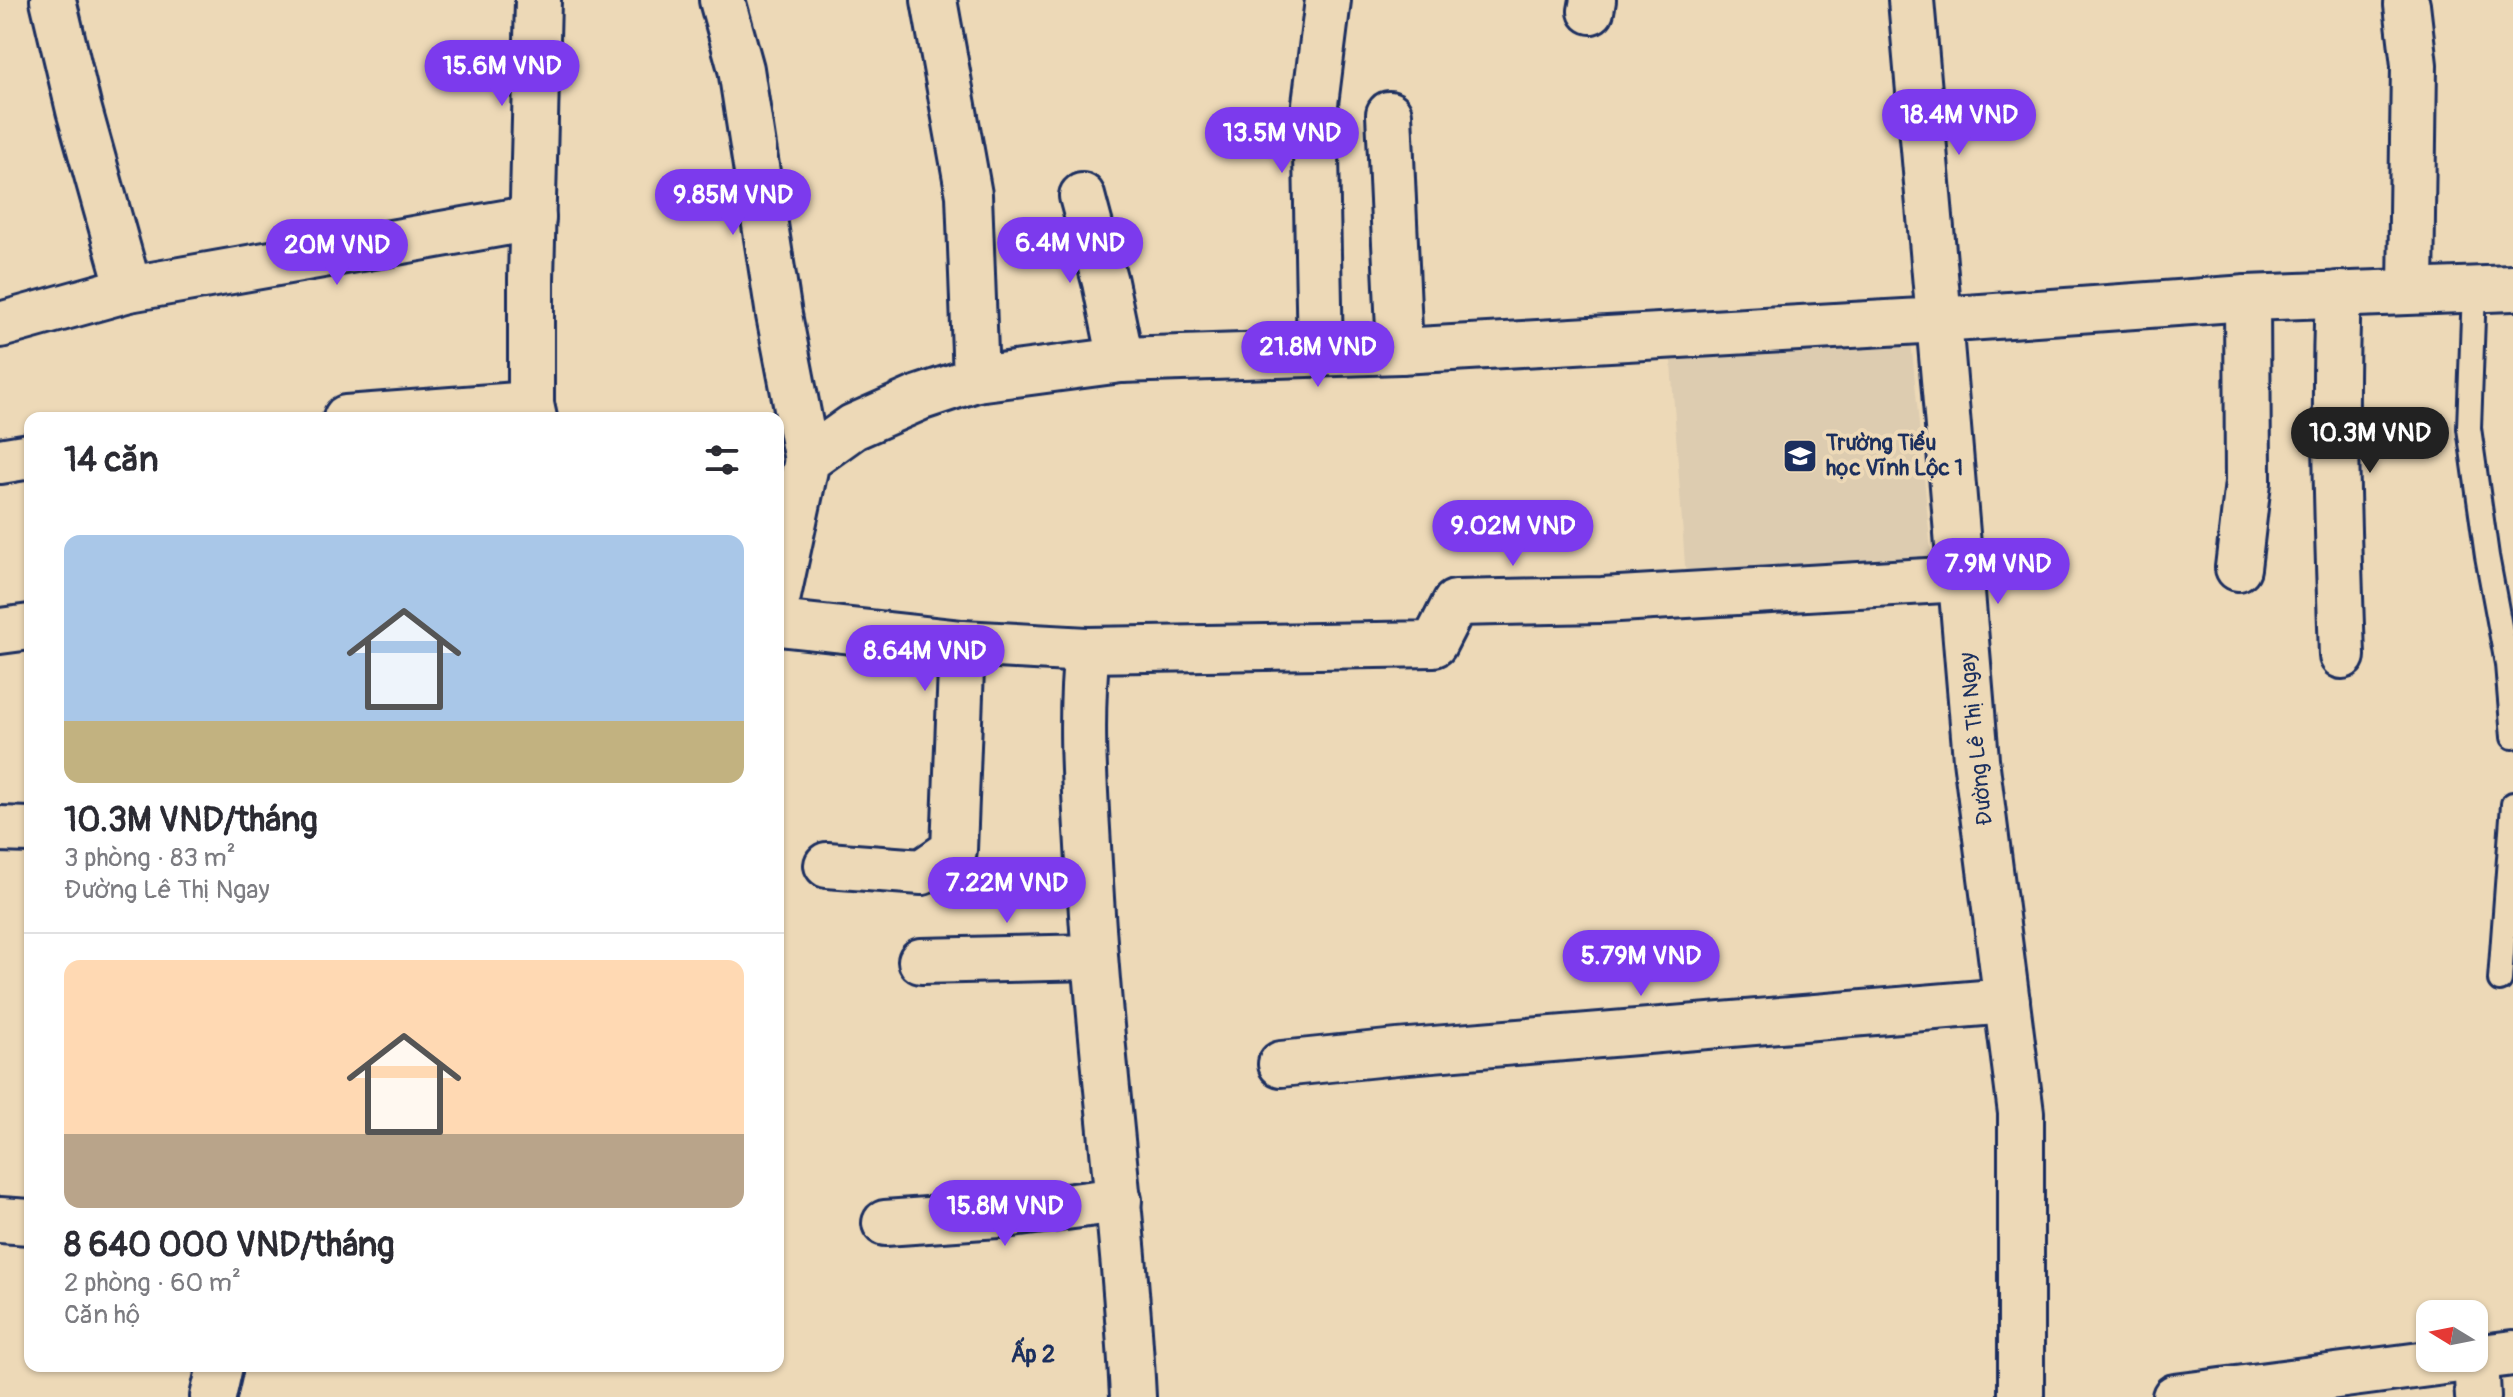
<!DOCTYPE html>
<html lang="vi">
<head>
<meta charset="utf-8">
<style>
	body { margin:0; font-family:Pangolin,sans-serif; background:#f7f7f7; color:#2b2b33; height:100vh; display:flex; flex-direction:column; font-size:30px; white-space:nowrap }
	* { box-sizing:border-box; margin:0 }
	p { font-size:26px; color:#7c7c81 }
	.icon { flex:none; width:44px; height:44px; fill:none; stroke:currentColor; stroke-width:2; stroke-linecap:round; stroke-linejoin:round }
	.map { position:relative; flex:1; overflow:hidden }
	.drawer { position:absolute; left:24px; top:412px; width:760px; height:960px; display:flex; flex-direction:column; background:#fff; border-radius:16px; box-shadow:0 2px 6px #0004 }
	.drawer>* { flex:none }
	.needle { width:52px; rotate:280deg }
	.buttons { position:absolute; left:2416px; top:1300px; display:grid; gap:16px }
	.buttons a { display:grid; place-items:center; width:72px; height:72px; border-radius:16px; background:#fff; box-shadow:0 2px 6px #0004; font-size:40px }
	.price { position:absolute; translate:-50% -68px; padding:0 18px; border-radius:28px; background:#7c3aed; color:#fff; font-size:26px; line-height:52px; filter:drop-shadow(0 2px 4px #0008) }
	.price::after { content:''; position:absolute; left:50%; top:48px; width:24px; height:18px; margin-left:-12px; background:inherit; clip-path:polygon(0 0,100% 0,50% 100%) }
	.price.on { background:#222; color:#fff }
	ul { padding:0; list-style:none }
	li { display:grid; align-content:center; gap:16px; height:424px; padding:0 40px }
	li+li { border-top:2px solid #e1e1e2 }
	li span { display:grid; place-items:center; height:248px; border-radius:16px; color:#555 }
	li>.icon { margin-inline-start:auto }
	span .icon { width:144px; height:144px; fill:#fffc; stroke-width:1 }
	li b { font-size:34px }
	h2 { display:flex; justify-content:space-between; align-items:center; height:96px; padding:0 40px; font-size:34px }
	.map>svg:first-child { display:block }
	.built { fill:#ddccb0 }
	.lines { fill:none; stroke-linecap:round; stroke-linejoin:round }
	.service-casing { stroke:#1b2f5e; stroke-width:28 }
	.minor-casing { stroke:#1b2f5e; stroke-width:50 }
	.service { stroke:#edd9b7; stroke-width:22 }
	.minor { stroke:#edd9b7; stroke-width:44 }
	.labels { text-anchor:middle; dominant-baseline:central; stroke-width:8; stroke-linejoin:round; paint-order:stroke }
	.poi-label { font-size:22px; font-weight:bold; fill:#1b2f5e; stroke:#edd9b7; text-anchor:start }
	.street-label { font-size:22px; fill:#1b2f5e; stroke:#edd9b7 }
	.neighbourhood-label { font-size:24px; font-weight:bold; fill:#1b2f5e; stroke:#edd9b7 }
</style>
</head>
<body>
<div class="map">
<svg width="2513" height="1397" viewBox="0 0 2513 1397">
	<rect width="100%" height="100%" fill="#edd9b7"/>
	<filter id="ink" filterUnits="userSpaceOnUse"><feTurbulence type="fractalNoise" baseFrequency=".0125" numOctaves="2"/><feDisplacementMap in="SourceGraphic" scale="16" xChannelSelector="R" yChannelSelector="G"/><feConvolveMatrix kernelMatrix="1 2 1 2 8 2 1 2 1" color-interpolation-filters="sRGB"/></filter>
	<g filter="url(#ink)">
		<polygon class="built" points="1910,329 1932,563 1686,580 1670,348"/>
		<g class="lines">
			<g class="service-casing">
				<g id="service">
					<polyline points="2474,289 2469,428 2487,556 2507,664 2513,737"/>
					<polyline points="2500,980 2513,804"/>
				</g>
			</g>
			<g class="minor-casing">
				<g id="minor">
					<polyline points="53,0 79,110 129,289"/>
					<polyline points="722,0 741,69 779,315 807,460"/>
					<polyline points="934,0 969,195 976,379"/>
					<polyline points="2407,5 2414,65 2411,291"/>
					<polyline points="1591,11 1593,0"/>
					<polyline points="1389,114 1400,351"/>
					<polyline points="1082,196 1105,282 1121,360"/>
					<path d="M 2338,294 C 2333,415 2338,535 2342,656"/>
					<polyline points="0,325 129,289 533,218"/>
					<polyline points="1320,354 1315,104 1328,0"/>
					<polyline points="346,418 531,404"/>
					<polyline points="534,418 531,404 531,279 538,0"/>
					<polyline points="0,461 30,456"/>
					<polyline points="2238,568 2248,482 2247,298"/>
					<polyline points="778,596 807,460 853,427 919,398 976,379 1121,360 1400,351 1939,320 1911,0"/>
					<polyline points="778,623 962,643"/>
					<polyline points="0,631 30,627"/>
					<path d="M 1087,650 C 1079,721 1085,792 1089,863 C 1098,1042 1124,1218 1133,1397"/>
					<polyline points="0,829 30,830"/>
					<polyline points="827,865 922,872 954,850 962,643 1087,650 1434,644 1455,603 1602,600 1961,579"/>
					<polyline points="921,961 1094,957"/>
					<polyline points="1281,1064 1397,1052 2007,1001"/>
					<polyline points="0,1220 30,1222"/>
					<polyline points="885,1223 1012,1214 1119,1200"/>
					<polyline points="2476,1359 2478,1397"/>
					<polyline points="213,1397 220,1366"/>
					<polyline points="2021,1397 2021,1113 1976,759 1939,320 2247,298 2513,288"/>
					<polyline points="2175,1397 2513,1353"/>
				</g>
			</g>
			<use href="#service" class="service"/>
			<use href="#minor" class="minor"/>
		</g>
	</g>
	<defs>
		<g id="school-square" transform="scale(1.8)"><rect x="-9" y="-9" width="18" height="18" rx="4" fill="#1b2f5e" stroke="#edd9b7"/><path d="M0-5L7-2L0 1L-7-2ZM-4 1L0 2.5L4 1V4Q0 6-4 4Z" fill="#fff"/></g>
	</defs>
	<g fill-rule="evenodd">
		<use href="#school-square" x="1800" y="456"/>
	</g>
	<g class="labels">
		<g class="poi-label">
			<text x="1826" y="443">Trường Tiểu<tspan x="1826" dy="25">học Vĩnh Lộc 1</tspan></text>
		</g>
		<g class="street-label">
			<text transform="translate(1976 739) rotate(-96)">Đường Lê Thị Ngay</text>
		</g>
		<g class="neighbourhood-label">
			<text x="1033" y="1354">Ấp 2</text>
		</g>
	</g>
</svg>
<div class="buttons">
<a><svg class="needle" viewBox="-14 -14 28 28"><path d="M0-13l5 13h-10z" fill="#e53935"/><path d="M0 13l5-13h-10z" fill="#7c7c81"/></svg></a>
</div>
<b class="price" style="left:502px;top:108px">15.6M VND</b>
<b class="price" style="left:1959px;top:157px">18.4M VND</b>
<b class="price" style="left:1282px;top:175px">13.5M VND</b>
<b class="price" style="left:733px;top:237px">9.85M VND</b>
<b class="price" style="left:1070px;top:285px">6.4M VND</b>
<b class="price" style="left:337px;top:287px">20M VND</b>
<b class="price" style="left:1318px;top:389px">21.8M VND</b>
<b class="price on" style="left:2370px;top:475px">10.3M VND</b>
<b class="price" style="left:1513px;top:568px">9.02M VND</b>
<b class="price" style="left:1998px;top:606px">7.9M VND</b>
<b class="price" style="left:925px;top:693px">8.64M VND</b>
<b class="price" style="left:1007px;top:925px">7.22M VND</b>
<b class="price" style="left:1641px;top:998px">5.79M VND</b>
<b class="price" style="left:1005px;top:1248px">15.8M VND</b>
<section class="drawer">
<h2>14 căn<svg class="icon" aria-label="filters" viewBox="0 0 24 24"><path d="M4 7h16M4 17h16"/><circle cx="9" cy="7" r="2"/><circle cx="15" cy="17" r="2"/></svg></h2>
<ul>
<li><span style="background:linear-gradient(#a9c7e8 75%,#c2b280 0)"><svg class="icon" aria-label="home" viewBox="0 0 24 24"><path d="M3 11l9-7 9 7M6 9v11h12V9"/></svg></span><div><b>10.3M VND/tháng</b><p>3 phòng · 83 m²</p><p>Đường Lê Thị Ngay</p></div></li>
<li><span style="background:linear-gradient(#ffd9b3 70%,#b9a48a 0)"><svg class="icon" aria-label="home" viewBox="0 0 24 24"><path d="M3 11l9-7 9 7M6 9v11h12V9"/></svg></span><div><b>8 640 000 VND/tháng</b><p>2 phòng · 60 m²</p><p>Căn hộ</p></div></li>
</ul>
</section>
</div>
</body>
</html>
